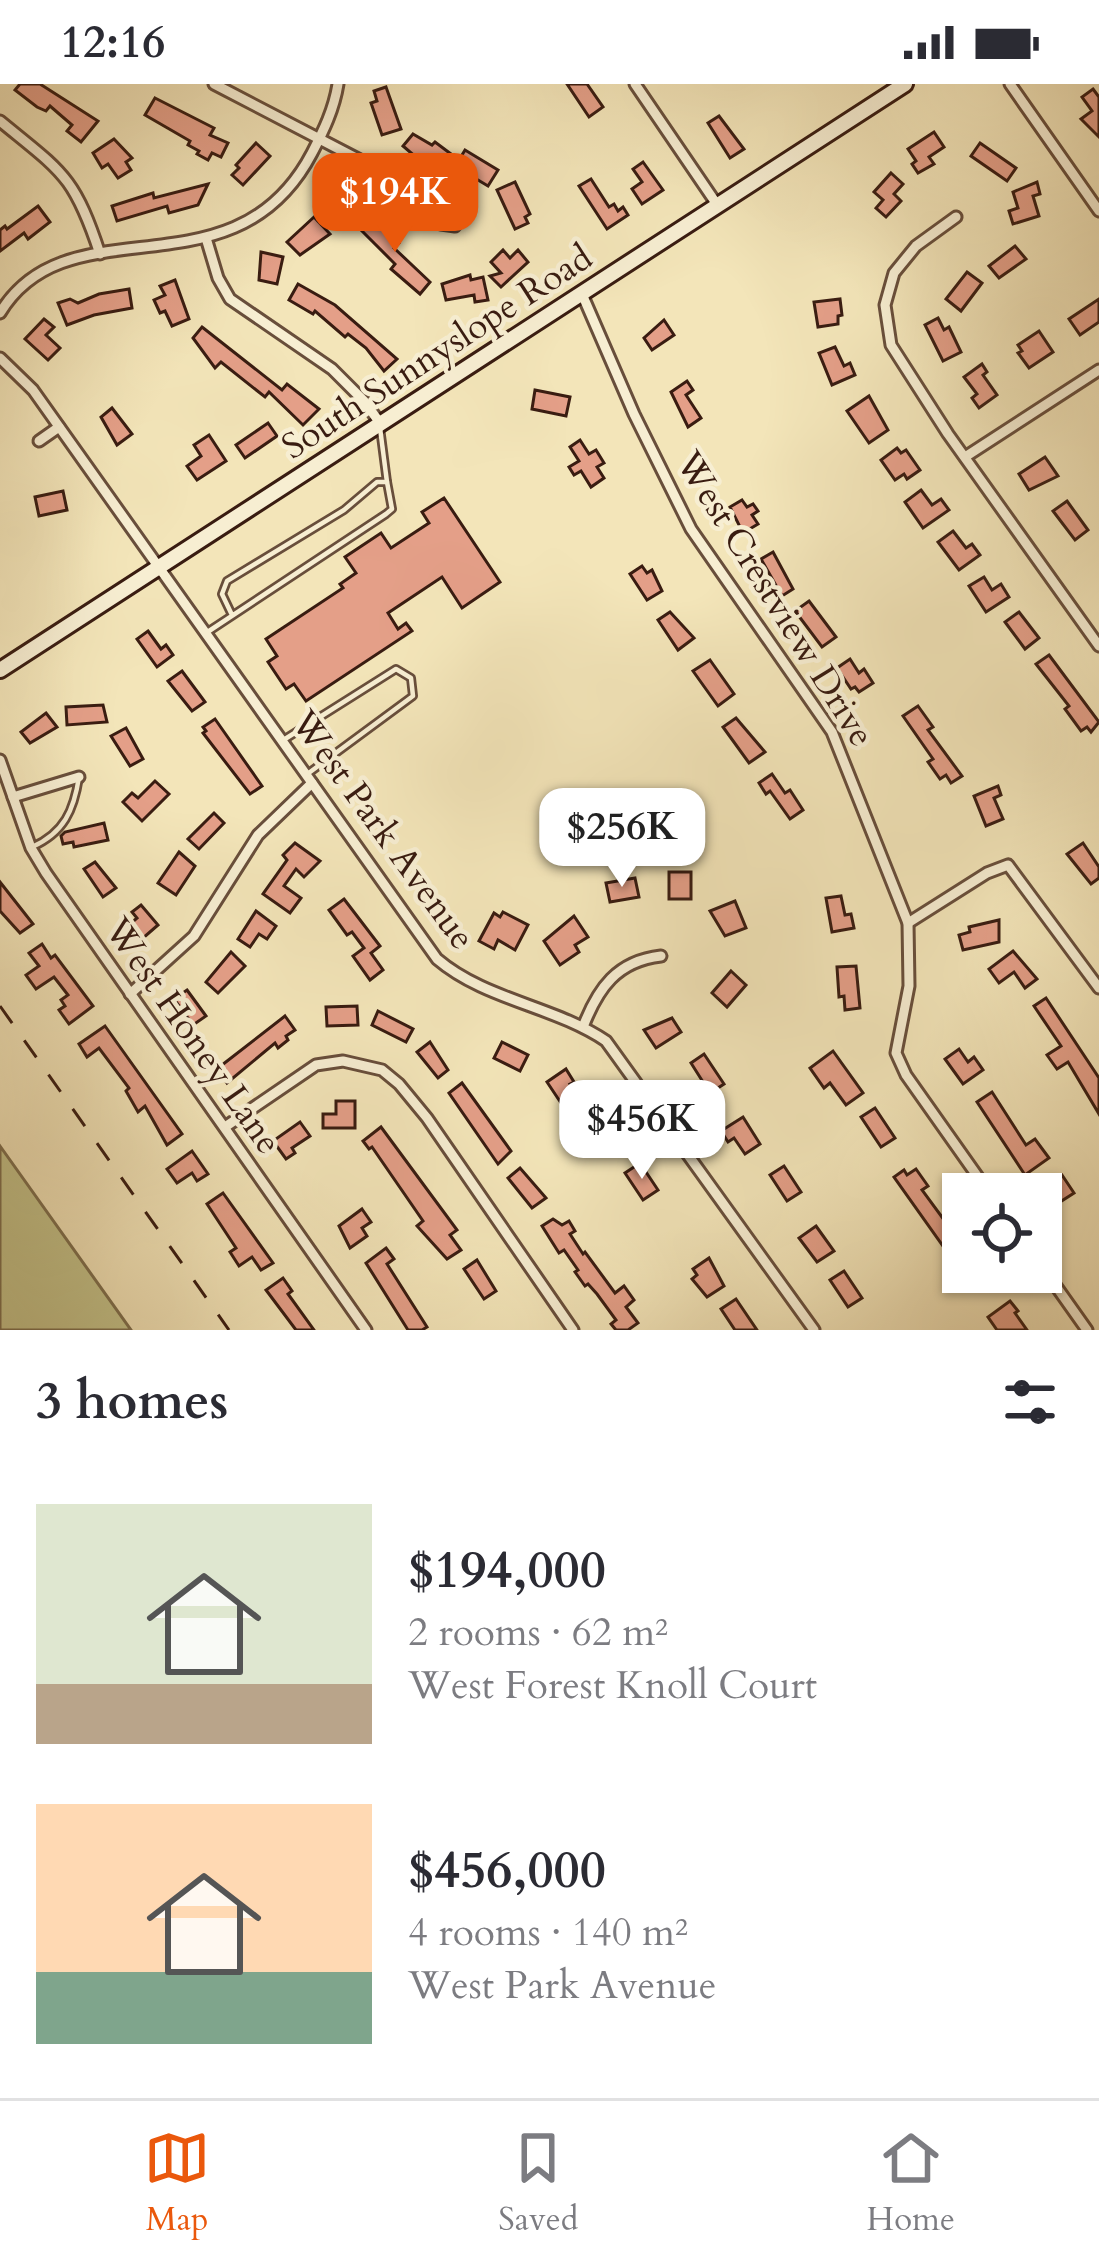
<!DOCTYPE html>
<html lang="en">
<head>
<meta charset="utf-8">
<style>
	body { margin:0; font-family:Cardo,serif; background:#f2f2f3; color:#2b2b33; height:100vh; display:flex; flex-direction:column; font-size:45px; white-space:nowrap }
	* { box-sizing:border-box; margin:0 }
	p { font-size:39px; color:#7c7c81 }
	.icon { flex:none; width:66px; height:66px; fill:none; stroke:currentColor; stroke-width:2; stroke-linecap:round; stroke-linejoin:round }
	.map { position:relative; height:1246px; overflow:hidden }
	.side { display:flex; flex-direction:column; background:#fff; flex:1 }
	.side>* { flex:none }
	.tools { position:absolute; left:942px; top:1089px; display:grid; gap:24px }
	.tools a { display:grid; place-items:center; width:120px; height:120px; border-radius:0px; background:#fff; box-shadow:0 3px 9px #0004; font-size:60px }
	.price { position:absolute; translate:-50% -102px; padding:0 27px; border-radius:24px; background:#fff; color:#222; font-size:39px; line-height:78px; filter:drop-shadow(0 3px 6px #0008) }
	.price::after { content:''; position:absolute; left:50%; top:72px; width:36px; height:27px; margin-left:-18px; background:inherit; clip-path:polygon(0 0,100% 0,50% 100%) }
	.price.on { background:#ea580c; color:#fff }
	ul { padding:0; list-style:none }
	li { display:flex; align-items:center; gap:36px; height:300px; padding:0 36px }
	li span { display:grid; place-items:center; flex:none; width:336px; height:240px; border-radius:0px; color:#555 }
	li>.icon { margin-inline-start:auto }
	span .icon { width:144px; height:144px; fill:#fffc; stroke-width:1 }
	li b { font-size:51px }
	h2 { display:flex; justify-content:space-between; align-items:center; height:144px; padding:0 36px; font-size:51px }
	.status { display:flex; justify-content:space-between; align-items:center; height:84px; padding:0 60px; background:#fff; direction:ltr }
	.status svg { height:33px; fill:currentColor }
	.tabs { display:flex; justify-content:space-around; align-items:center; height:168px; border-top:3px solid #e1e1e2; background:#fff; font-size:33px; color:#7c7c81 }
	.tabs a { display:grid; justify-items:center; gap:6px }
	.tabs .on { color:#ea580c }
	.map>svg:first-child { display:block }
	.green { fill:#c3c28a; stroke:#7e6f4e; stroke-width:3 }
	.building { fill:#e49f88; stroke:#391c11; stroke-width:3 }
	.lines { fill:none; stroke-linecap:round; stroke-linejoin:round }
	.lane-casing { stroke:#684e3b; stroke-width:10 }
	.street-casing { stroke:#684e3b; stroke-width:15 }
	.secondary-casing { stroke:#391c11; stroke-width:20 }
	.lane { stroke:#f7eed2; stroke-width:4.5 }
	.street { stroke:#f7eed2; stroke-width:9 }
	.secondary { stroke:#f7eed2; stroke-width:14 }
	.rail { stroke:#391c11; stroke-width:3; stroke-dasharray:21 21; stroke-linecap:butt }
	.labels { text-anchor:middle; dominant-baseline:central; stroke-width:9; stroke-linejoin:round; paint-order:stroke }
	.street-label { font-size:36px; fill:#391c11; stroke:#f7eed2 }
</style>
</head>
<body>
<div class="status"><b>12:16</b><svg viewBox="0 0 49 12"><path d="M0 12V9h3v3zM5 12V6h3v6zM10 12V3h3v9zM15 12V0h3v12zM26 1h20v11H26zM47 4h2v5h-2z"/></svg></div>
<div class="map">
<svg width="1099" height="1246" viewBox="0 0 1099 1246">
	<rect width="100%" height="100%" fill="#f3e5b9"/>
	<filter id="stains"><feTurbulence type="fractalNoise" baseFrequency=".00167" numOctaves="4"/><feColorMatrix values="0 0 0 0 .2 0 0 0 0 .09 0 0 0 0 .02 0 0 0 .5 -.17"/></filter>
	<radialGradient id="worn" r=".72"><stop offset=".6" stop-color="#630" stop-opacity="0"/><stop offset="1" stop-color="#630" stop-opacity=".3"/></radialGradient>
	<polygon class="green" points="0,1062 131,1246 0,1246"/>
	<g class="building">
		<polygon points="20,0 40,0 98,37 81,58 67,47 72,41 50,22 46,27 37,23 15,6"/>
		<polygon points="567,0 587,0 603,23 589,33"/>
		<polygon points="386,3 401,45 382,51 371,19 377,17 374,7"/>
		<polygon points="1093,5 1099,13 1099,53 1081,35 1092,27 1082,13"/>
		<polygon points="155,14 214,44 210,51 228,59 221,73 212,69 208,76 197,70 199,67 188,61 190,57 145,31"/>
		<polygon points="719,32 744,65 730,74 708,39"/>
		<polygon points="934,48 944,63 929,73 934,80 918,89 912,80 916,77 908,65"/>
		<polygon points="413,50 432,61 435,58 459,76 465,66 498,86 488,102 443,75 436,85 427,78 425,81 403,62"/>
		<polygon points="114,55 132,74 126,78 131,86 118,94 108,80 102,84 93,69"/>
		<polygon points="256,59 270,72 243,101 232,91 239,84 236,81"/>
		<polygon points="980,59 1016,84 1007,97 971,72"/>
		<polygon points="643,78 663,106 642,120 632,105 642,98 633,85"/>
		<polygon points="891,89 903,100 894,110 901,117 886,133 876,124 883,116 874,108"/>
		<polygon points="591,95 609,123 614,120 618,127 623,123 628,131 607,145 579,102"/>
		<polygon points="515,98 530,130 525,133 528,139 515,145 497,106"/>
		<polygon points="1037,98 1040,110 1033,112 1039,132 1013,140 1009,127 1018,124 1013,108"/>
		<polygon points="208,100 198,121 169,129 167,122 117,137 112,122 153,109 154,114"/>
		<polygon points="327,111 357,118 353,135 323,128"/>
		<polygon points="38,122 50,138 28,155 24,149 0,167 0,146 5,142 7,145"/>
		<polygon points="372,132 399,159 394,164 430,198 420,210 391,185 395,180 360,145"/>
		<polygon points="314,133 330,150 300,171 287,158"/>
		<polygon points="1015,162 1026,175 999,194 989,182"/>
		<polygon points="503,166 510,174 518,166 528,178 501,203 490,192 501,189 491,178"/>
		<polygon points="261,168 283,173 277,200 259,196"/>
		<polygon points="967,188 982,199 961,227 946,215"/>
		<polygon points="470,191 471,196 483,193 488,216 475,218 474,211 446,216 442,200"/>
		<polygon points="175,196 189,235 172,242 165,227 160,229 154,216 165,211 160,202"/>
		<polygon points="298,200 335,221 397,275 384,287 366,264 348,250 345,253 315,227 313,230 289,216"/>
		<polygon points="129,205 132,224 94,231 67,241 58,219 70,215 78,219 99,210"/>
		<polygon points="840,215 842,231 838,232 838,240 818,243 814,218"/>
		<polygon points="1099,215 1099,238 1080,251 1069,235"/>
		<polygon points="938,234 944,246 949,243 961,268 943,277 925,241"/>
		<polygon points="44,235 54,243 46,251 60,264 48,276 25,255"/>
		<polygon points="664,236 674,251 652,266 644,254"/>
		<polygon points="202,243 282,306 287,300 319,325 303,341 269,308 265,313 221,278 215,284 193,254"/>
		<polygon points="1039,247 1053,268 1029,284 1018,269 1022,267 1018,261"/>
		<polygon points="835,263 844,282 850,279 855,291 832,301 819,269"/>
		<polygon points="982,280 987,288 983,291 997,311 979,324 972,314 977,310 964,293"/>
		<polygon points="687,297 693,306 686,311 701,334 688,343 671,308"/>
		<polygon points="535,306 570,313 566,332 532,325"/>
		<polygon points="869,312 888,346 869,359 847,327"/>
		<polygon points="112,324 132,350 117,361 101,333"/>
		<polygon points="268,339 277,352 245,374 236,361"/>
		<polygon points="209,351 226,377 197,396 187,382 201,372 194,361"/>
		<polygon points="580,356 589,370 596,366 604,379 597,383 604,394 591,403 581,387 574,391 569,383 579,377 570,363"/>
		<polygon points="897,364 901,369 906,366 920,386 907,395 904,390 895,396 881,376"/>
		<polygon points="1045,373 1058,392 1029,406 1019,390"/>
		<polygon points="921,406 932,421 941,415 949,426 923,444 905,418"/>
		<polygon points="63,407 67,426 39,432 35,413"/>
		<polygon points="444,414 500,498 462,524 442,493 388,529 398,545 406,539 412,547 306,617 294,600 286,605 268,578 277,572 266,555 343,504 340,500 356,489 345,473 381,449 391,464 429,439 422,428"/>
		<polygon points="742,416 747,423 753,420 758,427 752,431 758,440 743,449 730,423"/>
		<polygon points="1067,417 1088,446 1075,456 1053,427"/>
		<polygon points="953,447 966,464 972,460 980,471 959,486 938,458"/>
		<polygon points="773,468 793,505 782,512 761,475"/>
		<polygon points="642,482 647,489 652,486 662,507 647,516 630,490"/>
		<polygon points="984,493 992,506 1001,500 1009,513 986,528 969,502"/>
		<polygon points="809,517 836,553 822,563 795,527"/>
		<polygon points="670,528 694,554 678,566 658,536"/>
		<polygon points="1019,528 1039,554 1025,565 1005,538"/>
		<polygon points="148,547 161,565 166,561 173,571 157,583 137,555"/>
		<polygon points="1049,571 1099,638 1091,648 1087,643 1081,647 1065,625 1069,622 1036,580"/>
		<polygon points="850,575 859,589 864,585 873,599 859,608 855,603 851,605 837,584"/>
		<polygon points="710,576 734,610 718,622 693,587"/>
		<polygon points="182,587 205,618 192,627 168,597"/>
		<polygon points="103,621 107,638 67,641 66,623"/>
		<polygon points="918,622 933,643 928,646 962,692 951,699 946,691 940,695 928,678 933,675 903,632"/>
		<polygon points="46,629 57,643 30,659 21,648"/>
		<polygon points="736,634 765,668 749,679 723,643"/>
		<polygon points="215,635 262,702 250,710 203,649 206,647 203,643"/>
		<polygon points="126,644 143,675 130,682 111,652"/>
		<polygon points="772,690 785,709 790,706 803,726 790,735 770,707 766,710 759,699"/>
		<polygon points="155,697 169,710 142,737 123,718 132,709 138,714"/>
		<polygon points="998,702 1001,711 994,714 1003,735 986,742 974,712"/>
		<polygon points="214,729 224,739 199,765 188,755"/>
		<polygon points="104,739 108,756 74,763 73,758 63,760 61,752 65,748"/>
		<polygon points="295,759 320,777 304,793 296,785 284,802 301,814 290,829 263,810 287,776 283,771"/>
		<polygon points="1083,759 1099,783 1099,794 1091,800 1067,770"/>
		<polygon points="179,768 195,782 176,811 158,799"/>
		<polygon points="95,778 116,804 103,813 84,785"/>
		<rect x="669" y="788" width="22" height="27"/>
		<polygon points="635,794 639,813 610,818 606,799"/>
		<polygon points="0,798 33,840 20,849 0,827"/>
		<polygon points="841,812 845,831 851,830 854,844 832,848 826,814"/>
		<polygon points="344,815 380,862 371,869 383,886 370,896 353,872 364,864 352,848 347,851 329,826"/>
		<polygon points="735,817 746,844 725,852 710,827"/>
		<polygon points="141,821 158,841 134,862 121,848 137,834 132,828"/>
		<polygon points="256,827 276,842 267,855 259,850 250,863 238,855"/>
		<polygon points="503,828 528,841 515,866 498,856 494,865 479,857 494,829 500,833"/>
		<polygon points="574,832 588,853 575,861 579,868 560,881 544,857"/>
		<polygon points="999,836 999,858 963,866 959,851 970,848 969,843"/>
		<polygon points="42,860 51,874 55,871 93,922 69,940 59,926 65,922 61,916 68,911 54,893 36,905 26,891 39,882 29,869"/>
		<polygon points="1013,867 1037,895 1025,904 1014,888 999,899 989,885"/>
		<polygon points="231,868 245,882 218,909 206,898"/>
		<polygon points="856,882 860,924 845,926 844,912 839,913 837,883"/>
		<polygon points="731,887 746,901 727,923 712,909"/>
		<polygon points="187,906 206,932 193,941 174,915"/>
		<polygon points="1046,914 1099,994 1099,1030 1068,978 1057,985 1047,971 1061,962 1034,922"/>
		<polygon points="357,922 358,941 327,942 326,923"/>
		<polygon points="378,927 413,945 406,958 372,941"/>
		<polygon points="285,932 295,946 286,952 288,956 278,964 275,959 227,999 220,988 224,985 222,981"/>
		<polygon points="672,934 681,948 656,964 644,946"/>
		<polygon points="105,942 182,1050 167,1061 145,1022 138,1028 126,1007 129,1004 99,964 87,973 79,960"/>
		<polygon points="430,958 448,986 438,994 417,968"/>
		<polygon points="502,958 528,971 520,987 494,974"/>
		<polygon points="959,965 968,978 974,973 983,986 963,1000 945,975"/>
		<polygon points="833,967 863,1009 846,1021 830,999 824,1004 810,984"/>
		<polygon points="704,970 724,1000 701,1015 694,1004 703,998 691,979"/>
		<polygon points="566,985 574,998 570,1000 582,1018 567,1028 547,998"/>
		<polygon points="462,999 511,1067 498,1080 449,1009"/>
		<polygon points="992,1008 1026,1061 1035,1055 1049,1074 1025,1091 977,1018"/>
		<polygon points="336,1017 355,1017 355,1044 323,1044 323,1030 336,1030"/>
		<polygon points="875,1024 895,1054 881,1063 861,1033"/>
		<polygon points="604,1027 625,1057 610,1067 600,1053 594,1057 589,1050 594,1046 589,1038"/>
		<polygon points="743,1033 760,1060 745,1070 734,1054 728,1058 721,1047"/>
		<polygon points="300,1038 310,1052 292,1064 295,1069 286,1075 273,1057"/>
		<polygon points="381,1043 457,1146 450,1151 461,1166 447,1175 417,1142 423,1137 372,1063 369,1065 363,1057"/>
		<polygon points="192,1067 208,1090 197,1097 192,1089 177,1099 167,1085"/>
		<polygon points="640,1079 658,1106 643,1116 625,1089"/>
		<polygon points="784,1082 801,1108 787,1117 770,1091"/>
		<polygon points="520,1084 546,1114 532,1124 508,1094"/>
		<polygon points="916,1085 928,1102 922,1106 950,1144 955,1140 961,1148 943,1162 894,1093 904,1086 907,1091"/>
		<polygon points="1062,1091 1074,1109 1046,1127 1038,1107"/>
		<polygon points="223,1109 273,1179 261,1186 252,1173 239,1182 230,1168 236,1164 207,1120"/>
		<polygon points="362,1125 371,1138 362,1144 367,1152 350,1164 339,1142"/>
		<polygon points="553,1135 562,1141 569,1137 575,1147 570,1150 583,1170 585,1168 615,1209 624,1202 634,1216 626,1223 638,1239 628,1246 616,1246 611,1240 616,1236 597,1210 588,1200 585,1202 575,1188 578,1186 564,1166 559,1169 542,1142"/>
		<polygon points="816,1142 834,1167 817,1178 799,1154"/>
		<polygon points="386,1164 394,1175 387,1180 427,1243 422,1246 408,1246 366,1179"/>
		<polygon points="709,1174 724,1202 707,1213 692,1195 697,1191 693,1185"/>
		<polygon points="477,1176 496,1207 484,1215 464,1185"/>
		<polygon points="844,1187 862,1214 848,1223 830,1196"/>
		<polygon points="283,1194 292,1207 288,1210 314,1246 296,1246 266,1206"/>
		<polygon points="736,1215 757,1246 735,1246 721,1225"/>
		<polygon points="1010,1217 1018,1227 1015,1229 1027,1246 997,1246 988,1233"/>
	</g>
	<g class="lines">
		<g class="lane-casing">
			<g id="lane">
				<polyline points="380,344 387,398"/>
				<polyline points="206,549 386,430 392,425 387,398 377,398 344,426 227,497 222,510 232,531"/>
				<polyline points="285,655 396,585 411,594 413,612 306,691"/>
				<path d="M 32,763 C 64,749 74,726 79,693"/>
			</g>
		</g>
		<g class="street-casing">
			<g id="street">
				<polyline points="214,0 358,75 441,140 455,142"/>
				<polyline points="635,0 718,122"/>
				<polyline points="1010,0 1099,127"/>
				<path d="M 0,37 C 62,88 74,91 100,170"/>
				<polyline points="956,133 916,162 894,189 885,221 891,261 948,350 1099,562"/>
				<polyline points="206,154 218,194 230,215 332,285 364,317 380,339"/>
				<polyline points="582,210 634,330 691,445 832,648 908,839 909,902 896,969 906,991 990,1110"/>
				<path d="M 0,229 C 69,115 234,218 312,69 C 324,46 334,25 338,0"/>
				<path d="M 0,274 L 33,306 L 437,875 C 485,916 554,922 606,957 L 814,1246"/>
				<polyline points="39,357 59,343"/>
				<polyline points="965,373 1099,286"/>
				<polyline points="0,676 31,764 46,789 366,1246"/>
				<polyline points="13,713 79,693"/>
				<polyline points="908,839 987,789 1008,781 1099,904"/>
				<polyline points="130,910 194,852 258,751 312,699"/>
				<path d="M 583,943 C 598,904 617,877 661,872"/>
				<polyline points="225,1043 316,981 343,977 382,986 399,1000 427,1034 573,1246"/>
				<polyline points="1041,1181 1087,1246"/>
			</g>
		</g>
		<g class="secondary-casing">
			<polyline id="secondary" points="0,586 905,0"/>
		</g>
		<use href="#lane" class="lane"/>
		<use href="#street" class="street"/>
		<use href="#secondary" class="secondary"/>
		<polyline class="rail" points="0,922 229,1246"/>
	</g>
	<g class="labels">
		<g class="street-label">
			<text transform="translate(437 268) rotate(-33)">South Sunnyslope Road</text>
			<text transform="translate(775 515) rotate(58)">West Crestview Drive</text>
			<text transform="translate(383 746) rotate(54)">West Park Avenue</text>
			<text transform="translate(193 952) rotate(55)">West Honey Lane</text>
		</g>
	</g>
	<rect width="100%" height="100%" filter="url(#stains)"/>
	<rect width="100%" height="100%" fill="url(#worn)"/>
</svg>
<div class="tools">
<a><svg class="icon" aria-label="locate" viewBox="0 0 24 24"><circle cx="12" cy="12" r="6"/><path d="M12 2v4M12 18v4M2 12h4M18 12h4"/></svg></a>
</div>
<b class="price on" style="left:395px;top:171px">$194K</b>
<b class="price" style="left:622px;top:806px">$256K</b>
<b class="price" style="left:642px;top:1098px">$456K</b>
</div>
<section class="side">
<h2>3 homes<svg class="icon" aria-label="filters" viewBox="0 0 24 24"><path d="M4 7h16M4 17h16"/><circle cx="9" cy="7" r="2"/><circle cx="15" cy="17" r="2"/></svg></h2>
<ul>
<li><span style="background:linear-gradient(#dfe7d0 75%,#b9a48a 0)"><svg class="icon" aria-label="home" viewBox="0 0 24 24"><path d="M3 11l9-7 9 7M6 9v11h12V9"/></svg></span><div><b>$194,000</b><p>2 rooms · 62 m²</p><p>West Forest Knoll Court</p></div></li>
<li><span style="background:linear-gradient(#ffd9b3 70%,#7fa58c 0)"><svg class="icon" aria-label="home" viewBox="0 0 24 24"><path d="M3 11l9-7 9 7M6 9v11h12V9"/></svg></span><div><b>$456,000</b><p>4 rooms · 140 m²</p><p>West Park Avenue</p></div></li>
</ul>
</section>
<nav class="tabs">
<a class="on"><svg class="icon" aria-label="map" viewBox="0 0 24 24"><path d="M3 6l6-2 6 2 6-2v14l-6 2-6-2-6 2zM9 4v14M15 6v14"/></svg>Map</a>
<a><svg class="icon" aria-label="saved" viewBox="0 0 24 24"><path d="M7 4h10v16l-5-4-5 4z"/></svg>Saved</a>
<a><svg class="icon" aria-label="home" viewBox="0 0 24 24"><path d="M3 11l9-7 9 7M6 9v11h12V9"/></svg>Home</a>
</nav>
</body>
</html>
